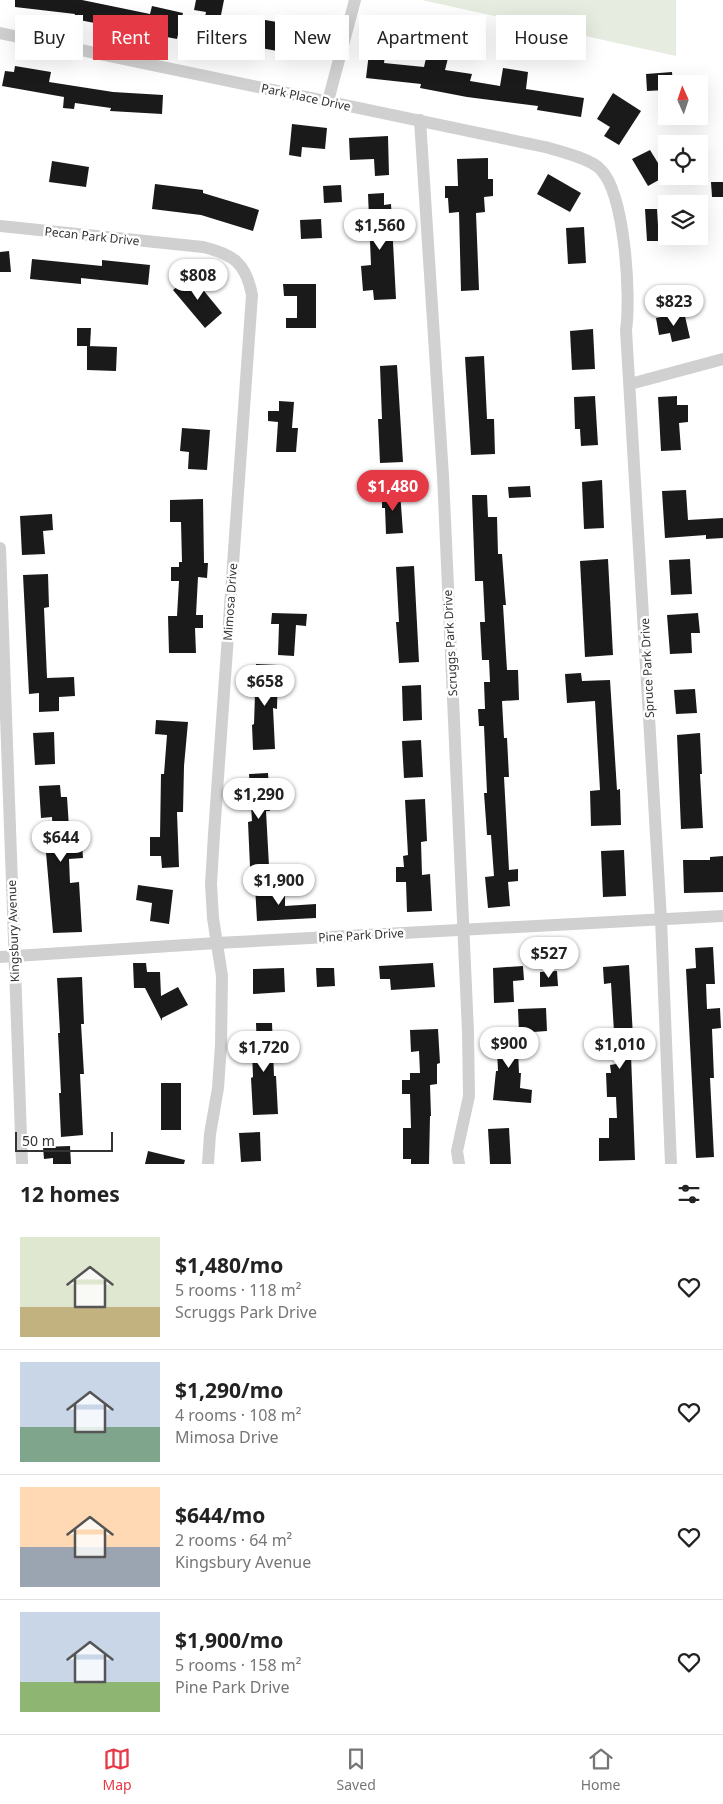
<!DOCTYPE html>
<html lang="en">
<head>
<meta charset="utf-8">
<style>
	body { margin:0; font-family:"Noto Sans",sans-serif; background:#f2f2f2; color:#222; height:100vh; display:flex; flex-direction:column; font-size:19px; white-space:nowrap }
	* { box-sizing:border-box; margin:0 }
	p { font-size:16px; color:#767676 }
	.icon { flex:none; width:28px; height:28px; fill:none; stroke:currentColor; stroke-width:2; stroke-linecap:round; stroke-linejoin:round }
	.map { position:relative; height:1164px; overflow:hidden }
	.panel { display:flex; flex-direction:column; background:#fff; flex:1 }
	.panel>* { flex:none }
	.guide { position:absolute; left:15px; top:15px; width:694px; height:45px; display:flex; gap:10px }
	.needle { width:32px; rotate:357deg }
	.fabs { position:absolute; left:658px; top:75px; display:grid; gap:10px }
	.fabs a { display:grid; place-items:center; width:50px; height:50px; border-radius:0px; background:#fff; box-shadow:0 5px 20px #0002; font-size:25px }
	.scale { position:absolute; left:15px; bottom:12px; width:98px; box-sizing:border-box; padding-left:5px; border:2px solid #333; border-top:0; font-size:14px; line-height:18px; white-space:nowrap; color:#333; -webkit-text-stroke:4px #fff; paint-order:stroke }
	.price { position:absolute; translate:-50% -42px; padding:0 11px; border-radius:18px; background:#fff; color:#222; font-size:16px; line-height:32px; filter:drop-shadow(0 1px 2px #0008) }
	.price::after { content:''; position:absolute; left:50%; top:30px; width:15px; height:11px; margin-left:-8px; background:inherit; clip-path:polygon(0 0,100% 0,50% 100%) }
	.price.active { background:#e63946; color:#fff }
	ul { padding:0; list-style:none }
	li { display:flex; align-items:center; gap:15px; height:125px; padding:0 20px }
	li+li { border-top:1px solid #e0e0e0 }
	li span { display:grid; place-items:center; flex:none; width:140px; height:100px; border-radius:0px; color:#555 }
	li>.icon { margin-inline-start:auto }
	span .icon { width:60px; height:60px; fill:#fffc; stroke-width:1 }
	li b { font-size:21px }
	h2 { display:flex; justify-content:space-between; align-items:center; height:60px; padding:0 20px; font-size:21px }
	.chip { padding:0 18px; border-radius:0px; background:#fff; box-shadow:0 5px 20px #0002; font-size:18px; line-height:45px }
	.chip.active { background:#e63946; color:#fff }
	.dock { display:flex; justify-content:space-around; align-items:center; height:70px; border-top:1px solid #e0e0e0; background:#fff; font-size:14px; color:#767676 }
	.dock a { display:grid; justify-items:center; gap:2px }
	.dock .active { color:#e63946 }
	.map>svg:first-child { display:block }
	.grass { fill:#e6ecdf }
	.building { fill:#1a1a1a }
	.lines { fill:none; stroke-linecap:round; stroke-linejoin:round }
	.street { stroke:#d0d0d0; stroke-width:12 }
	.labels { text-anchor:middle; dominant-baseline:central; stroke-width:5; stroke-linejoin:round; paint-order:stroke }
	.street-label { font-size:12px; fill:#333; stroke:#fff }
</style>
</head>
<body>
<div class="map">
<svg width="723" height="1164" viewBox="0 0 723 1164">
	<rect width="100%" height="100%" fill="#fff"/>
	<polygon class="grass" points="422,0 676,0 676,56"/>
	<g class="building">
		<polygon points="15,0 82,0 150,14 152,6 183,13 177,39 74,19 75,14 15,7"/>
		<polygon points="196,0 224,0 219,25 250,30 250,27 258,29 259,19 277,22 275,31 297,35 294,54 201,37 206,12 194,10"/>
		<polygon points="369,53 385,55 384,63 424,67 427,54 448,58 445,70 472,74 470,81 500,86 503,68 528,72 526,89 584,98 581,117 537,110 538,106 467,97 420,88 421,84 366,78"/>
		<polygon points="15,66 51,72 49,82 113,92 163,95 162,114 110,111 111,108 75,103 74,109 63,108 64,97 2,86 5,71 14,72"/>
		<polygon points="672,72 673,84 666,84 666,90 647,91 646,74"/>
		<polygon points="613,93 641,111 619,145 604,136 610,127 597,119"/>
		<polygon points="292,124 327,128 325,149 302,147 301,157 289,155"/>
		<polygon points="388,136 389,175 375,176 374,159 350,160 349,138"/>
		<polygon points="650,150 666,176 648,186 632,159"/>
		<polygon points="488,158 488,179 493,179 493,196 484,197 485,212 476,213 479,290 461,291 459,212 449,213 448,198 445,198 445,186 458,186 457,159"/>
		<polygon points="52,161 89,167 86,187 49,182"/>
		<polygon points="548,174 581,193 570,212 537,194"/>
		<polygon points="711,182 723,182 723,197 712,197"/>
		<polygon points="155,184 203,190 203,193 259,210 253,231 201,215 152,209"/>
		<polygon points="341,185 342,202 324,203 323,186"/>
		<polygon points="384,193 384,205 391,204 396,299 374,300 373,290 363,291 361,266 371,265 368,194"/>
		<polygon points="645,209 657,209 659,241 647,241"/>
		<polygon points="321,219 322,238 301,239 300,220"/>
		<polygon points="584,227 586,263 568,264 566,228"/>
		<polygon points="9,251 11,272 0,272 0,252"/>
		<polygon points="32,259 102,266 102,260 150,265 148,285 81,278 81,284 30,279"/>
		<polygon points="191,275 222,313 205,328 173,290"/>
		<polygon points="283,284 316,284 316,328 286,328 286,318 297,318 297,296 284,296"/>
		<polygon points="684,312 690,338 672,342 670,333 659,335 656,318"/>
		<polygon points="77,328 91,328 90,346 77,346"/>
		<polygon points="593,329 595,369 572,370 570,331"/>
		<polygon points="87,346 117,347 116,371 87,370"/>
		<polygon points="484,356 487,419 494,419 495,454 471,455 465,357"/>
		<polygon points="397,365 403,462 380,463 378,419 382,419 380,366"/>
		<polygon points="595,396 598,445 581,446 580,429 575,429 574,397"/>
		<polygon points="677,396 677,405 688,405 688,422 679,423 681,450 661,451 658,397"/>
		<polygon points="279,401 294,402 292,428 298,428 296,452 276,452 278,422 268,421 268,411 279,411"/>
		<polygon points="182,428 210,430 207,470 188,469 189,452 180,451"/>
		<polygon points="602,480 604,528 584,529 582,482"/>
		<polygon points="530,486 531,497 509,498 508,487"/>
		<polygon points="686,490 688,520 723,518 723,538 706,539 706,535 665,538 662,491"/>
		<polygon points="400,491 403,533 386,534 385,508 382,508 382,492"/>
		<polygon points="472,495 487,495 488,517 497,517 498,554 502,554 505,594 506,605 503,605 507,670 518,670 519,700 502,701 504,738 507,738 509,777 504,777 509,870 518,869 518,881 508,882 510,906 488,908 485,877 494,876 491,835 487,835 484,793 487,793 484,726 479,726 478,709 485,709 484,682 490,682 489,660 482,660 480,622 485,622 483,581 475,581"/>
		<polygon points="203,499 204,563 208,563 207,578 198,577 196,615 203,615 203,628 195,628 196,653 169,653 168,616 177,616 179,581 171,581 171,567 179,567 179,562 182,562 181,522 170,522 170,500"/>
		<polygon points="52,514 53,530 43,531 45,554 22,555 20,516"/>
		<polygon points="608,559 613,655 585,657 580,561"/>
		<polygon points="690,559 692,594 671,595 669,560"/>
		<polygon points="414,566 419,662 399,663 396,622 399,622 396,567"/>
		<polygon points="48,574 49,607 44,608 47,678 74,677 75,696 59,697 59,711 39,712 39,693 29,694 23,575"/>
		<polygon points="272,613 307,614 306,626 296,625 294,656 278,655 279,624 271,624"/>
		<polygon points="698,613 700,633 691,633 692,653 670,654 667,615"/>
		<polygon points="256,664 278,665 277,709 273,708 275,749 253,750 252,725 254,724"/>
		<polygon points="581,673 582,681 610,680 617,790 620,789 621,825 591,826 590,791 600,790 595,701 567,703 565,674"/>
		<polygon points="421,685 422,720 403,721 402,686"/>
		<polygon points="695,689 697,713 676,714 674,690"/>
		<polygon points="156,720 188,722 184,766 183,812 177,812 179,867 162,868 161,856 150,856 150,837 160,837 161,774 164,774 167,735 155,734"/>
		<polygon points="54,732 55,764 35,765 33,733"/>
		<polygon points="700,733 702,774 700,774 703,828 681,829 677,735"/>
		<polygon points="421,740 423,777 404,778 402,741"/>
		<polygon points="268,773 270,811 266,811 269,866 250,867 248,822 252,821 249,774"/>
		<polygon points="60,785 61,797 67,797 70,843 82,843 83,858 69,859 70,883 79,882 82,932 53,933 45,841 53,840 52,817 41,818 39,786"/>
		<polygon points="425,799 427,841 421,842 422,875 430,874 432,911 407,912 406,882 396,882 396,867 404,867 403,856 408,855 405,800"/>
		<polygon points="624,850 626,896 603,897 601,851"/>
		<polygon points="723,856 723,892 684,893 683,860 710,860 710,857"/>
		<polygon points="138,885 173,890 169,924 150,921 152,903 136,900"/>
		<polygon points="276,885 276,892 285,892 285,906 316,904 316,918 257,921 255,886"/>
		<polygon points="713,947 715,984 706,984 707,1009 720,1008 721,1028 712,1029 714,1078 710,1078 714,1157 696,1158 686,969 696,968 695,948"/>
		<polygon points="133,963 146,963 147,972 160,972 161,996 178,987 188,1005 162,1018 162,1021 145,988 134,988"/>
		<polygon points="433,963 435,987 391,990 390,979 380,979 379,966"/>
		<polygon points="629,965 634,1055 631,1055 635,1160 599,1161 599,1138 609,1138 609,1118 617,1118 616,1097 607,1097 606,1073 611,1073 610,1065 616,1064 611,983 604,984 603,967"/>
		<polygon points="523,966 524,980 513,981 514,1002 494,1003 493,968"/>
		<polygon points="284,968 285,992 253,994 253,969"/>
		<polygon points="316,968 334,968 335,986 317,987"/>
		<polygon points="557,971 558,986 540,987 540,972"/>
		<polygon points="82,977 84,1024 81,1024 84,1074 80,1074 83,1135 61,1137 59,1093 61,1093 58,1033 60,1033 57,978"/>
		<polygon points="546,1008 547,1031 519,1033 518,1009"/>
		<polygon points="256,1023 272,1023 274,1076 276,1076 278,1114 253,1115 251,1078 253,1077 252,1052 257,1052"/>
		<polygon points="517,1027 519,1073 521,1073 520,1088 532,1090 531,1103 493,1100 496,1071 498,1071 496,1028"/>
		<polygon points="438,1029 440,1063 437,1064 437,1084 430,1085 431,1116 430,1116 429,1164 411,1164 411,1159 403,1159 403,1128 411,1128 410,1094 402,1094 402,1080 410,1080 410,1073 420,1073 419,1051 411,1052 410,1030"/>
		<rect x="161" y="1083" width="20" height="47"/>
		<polygon points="509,1128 511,1164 490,1164 488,1129"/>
		<polygon points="260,1132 261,1161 241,1162 239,1133"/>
		<polygon points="70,1146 71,1164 53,1164 53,1158 44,1159 43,1147"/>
		<polygon points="148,1151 185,1160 184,1164 145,1164"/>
	</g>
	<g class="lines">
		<g class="street">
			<path d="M 0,33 L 545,147 C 559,151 592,159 601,170 C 625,195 631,296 626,330 L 661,919 L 671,1164"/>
			<polyline points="328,101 355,0"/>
			<polyline points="420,120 443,476 468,1032 469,1096 457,1151 459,1164"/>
			<path d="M 0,226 L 203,247 C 233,254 246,263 252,295 L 214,834 L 211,884 L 213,918 L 222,976 L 221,1045 L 218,1088 L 210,1134 L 208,1164"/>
			<polyline points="630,384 723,359"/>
			<polyline points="0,548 22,1164"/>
			<polyline points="0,957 217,943 723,916"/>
		</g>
	</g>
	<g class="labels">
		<g class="street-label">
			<text transform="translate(306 97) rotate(12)">Park Place Drive</text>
			<text transform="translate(92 236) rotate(6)">Pecan Park Drive</text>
			<text transform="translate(230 602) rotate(-86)">Mimosa Drive</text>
			<text transform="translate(450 643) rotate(-93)">Scruggs Park Drive</text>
			<text transform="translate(647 668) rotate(-93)">Spruce Park Drive</text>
			<text transform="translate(13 931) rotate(-92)">Kingsbury Avenue</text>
			<text transform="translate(361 935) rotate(-3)">Pine Park Drive</text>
		</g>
	</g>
</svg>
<div class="fabs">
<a><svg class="needle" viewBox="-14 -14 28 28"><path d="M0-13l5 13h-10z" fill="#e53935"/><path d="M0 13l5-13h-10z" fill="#767676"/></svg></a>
<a><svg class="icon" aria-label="locate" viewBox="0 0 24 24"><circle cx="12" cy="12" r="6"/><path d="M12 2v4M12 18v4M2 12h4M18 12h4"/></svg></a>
<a><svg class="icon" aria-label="layers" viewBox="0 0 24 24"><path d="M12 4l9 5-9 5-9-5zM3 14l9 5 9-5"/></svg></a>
</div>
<div class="scale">50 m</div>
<b class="price" style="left:380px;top:251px">$1,560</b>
<b class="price" style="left:198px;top:301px">$808</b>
<b class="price" style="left:674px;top:327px">$823</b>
<b class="price active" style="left:393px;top:512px">$1,480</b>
<b class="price" style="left:265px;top:707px">$658</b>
<b class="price" style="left:259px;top:820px">$1,290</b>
<b class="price" style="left:61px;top:863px">$644</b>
<b class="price" style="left:279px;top:906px">$1,900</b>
<b class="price" style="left:549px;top:979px">$527</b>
<b class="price" style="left:509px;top:1069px">$900</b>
<b class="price" style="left:620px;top:1070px">$1,010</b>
<b class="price" style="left:264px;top:1073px">$1,720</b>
<div class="guide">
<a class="chip">Buy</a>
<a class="chip active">Rent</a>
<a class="chip">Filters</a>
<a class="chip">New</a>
<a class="chip">Apartment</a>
<a class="chip">House</a>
</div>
</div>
<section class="panel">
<h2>12 homes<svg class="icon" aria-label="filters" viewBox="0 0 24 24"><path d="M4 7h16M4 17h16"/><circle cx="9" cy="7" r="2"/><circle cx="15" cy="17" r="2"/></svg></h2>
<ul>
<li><span style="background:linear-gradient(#dfe7d0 70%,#c2b280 0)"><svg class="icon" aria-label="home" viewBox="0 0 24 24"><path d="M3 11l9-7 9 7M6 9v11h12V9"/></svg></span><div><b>$1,480/mo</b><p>5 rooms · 118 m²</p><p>Scruggs Park Drive</p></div><svg class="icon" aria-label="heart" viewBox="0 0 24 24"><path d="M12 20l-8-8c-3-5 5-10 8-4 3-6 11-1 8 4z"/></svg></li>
<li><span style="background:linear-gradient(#c9d6e8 65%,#7fa58c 0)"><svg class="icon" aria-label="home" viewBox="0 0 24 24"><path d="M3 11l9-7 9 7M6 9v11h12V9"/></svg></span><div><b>$1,290/mo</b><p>4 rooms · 108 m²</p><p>Mimosa Drive</p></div><svg class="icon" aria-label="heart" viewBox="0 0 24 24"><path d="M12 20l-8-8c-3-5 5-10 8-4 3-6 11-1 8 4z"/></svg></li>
<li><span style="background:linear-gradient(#ffd9b3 60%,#9aa5b1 0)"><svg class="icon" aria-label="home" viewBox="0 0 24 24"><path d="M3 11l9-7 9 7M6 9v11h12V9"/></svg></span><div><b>$644/mo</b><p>2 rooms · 64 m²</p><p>Kingsbury Avenue</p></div><svg class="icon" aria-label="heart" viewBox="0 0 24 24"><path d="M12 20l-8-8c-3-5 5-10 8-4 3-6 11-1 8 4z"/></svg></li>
<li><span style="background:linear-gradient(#c9d6e8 70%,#8fb573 0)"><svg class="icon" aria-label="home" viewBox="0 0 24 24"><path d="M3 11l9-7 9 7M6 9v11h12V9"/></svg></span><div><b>$1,900/mo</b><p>5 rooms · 158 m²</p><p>Pine Park Drive</p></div><svg class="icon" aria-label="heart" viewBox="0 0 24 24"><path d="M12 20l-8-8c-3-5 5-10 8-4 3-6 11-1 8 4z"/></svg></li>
</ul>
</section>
<nav class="dock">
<a class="active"><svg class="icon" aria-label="map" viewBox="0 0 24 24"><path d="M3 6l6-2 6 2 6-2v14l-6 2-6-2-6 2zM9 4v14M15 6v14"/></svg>Map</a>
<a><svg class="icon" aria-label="saved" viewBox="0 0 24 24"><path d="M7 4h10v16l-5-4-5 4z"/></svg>Saved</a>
<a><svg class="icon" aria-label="home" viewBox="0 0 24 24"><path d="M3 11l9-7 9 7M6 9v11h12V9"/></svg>Home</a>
</nav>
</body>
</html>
